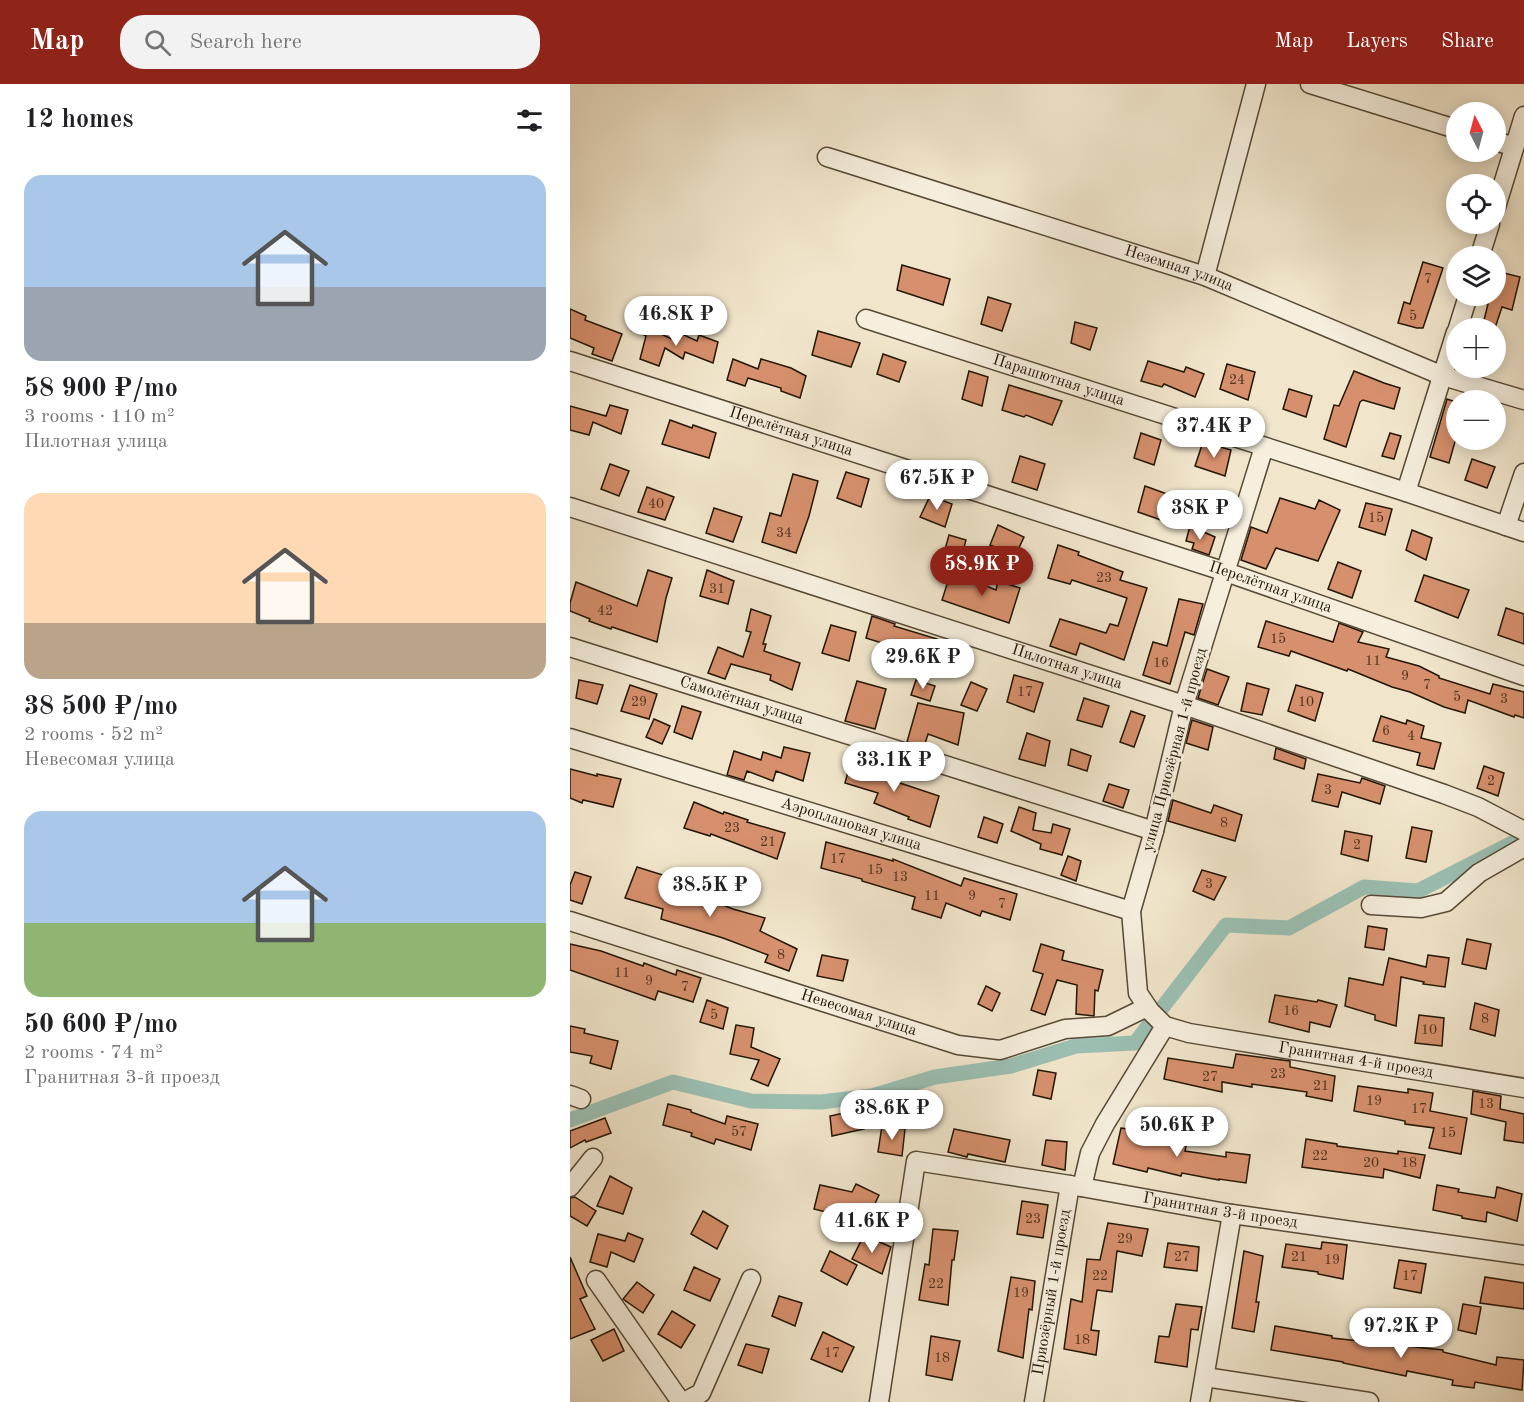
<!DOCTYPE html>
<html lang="en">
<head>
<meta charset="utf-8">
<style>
	body { margin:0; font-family:"Old Standard TT",serif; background:#f2f2f2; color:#202124; height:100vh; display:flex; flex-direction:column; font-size:22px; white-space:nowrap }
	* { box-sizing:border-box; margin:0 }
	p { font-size:20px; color:#757577 }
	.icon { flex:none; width:33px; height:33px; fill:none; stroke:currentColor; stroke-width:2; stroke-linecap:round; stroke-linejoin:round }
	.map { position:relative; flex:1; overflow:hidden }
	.drawer { display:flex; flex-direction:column; background:#fff; width:570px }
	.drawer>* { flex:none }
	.needle { width:39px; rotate:354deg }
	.controls { position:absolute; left:876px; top:18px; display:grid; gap:12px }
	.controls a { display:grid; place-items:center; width:60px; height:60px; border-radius:50%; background:#fff; box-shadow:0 3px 15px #0003; font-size:30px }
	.price { position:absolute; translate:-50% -51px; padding:0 14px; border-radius:21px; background:#fff; color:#222; font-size:20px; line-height:39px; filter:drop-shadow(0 2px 3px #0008) }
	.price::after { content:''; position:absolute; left:50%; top:36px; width:18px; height:14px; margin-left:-9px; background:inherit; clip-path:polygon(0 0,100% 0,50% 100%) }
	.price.selected { background:#8f2418; color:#fff }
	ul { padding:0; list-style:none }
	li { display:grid; align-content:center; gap:12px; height:318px; padding:0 24px }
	li span { display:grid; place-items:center; height:186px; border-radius:18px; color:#555 }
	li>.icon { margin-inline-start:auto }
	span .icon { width:108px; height:108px; fill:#fffc; stroke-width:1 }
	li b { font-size:26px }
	h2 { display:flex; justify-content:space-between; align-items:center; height:72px; padding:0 24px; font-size:26px }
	header { display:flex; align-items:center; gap:36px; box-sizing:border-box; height:84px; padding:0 30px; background:#8f2418; color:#fff }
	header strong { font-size:28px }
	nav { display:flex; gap:33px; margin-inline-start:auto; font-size:21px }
	.search { width:420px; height:54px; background:#f2f2f2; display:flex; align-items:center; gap:15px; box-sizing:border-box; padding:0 21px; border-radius:24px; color:#757577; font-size:22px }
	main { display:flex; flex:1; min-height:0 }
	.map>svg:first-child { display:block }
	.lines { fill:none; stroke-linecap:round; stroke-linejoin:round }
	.canal { stroke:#9bc0b3; stroke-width:15 }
	.building { fill:#d7906d; stroke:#221503; stroke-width:1.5 }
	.street-casing { stroke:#564935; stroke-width:21 }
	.street { stroke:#f6efde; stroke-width:18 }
	.labels { text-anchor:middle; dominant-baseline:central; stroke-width:5; stroke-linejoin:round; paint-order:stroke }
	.number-label { font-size:14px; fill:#4f341e }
	.street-label { font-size:16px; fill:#221503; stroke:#f6efde }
</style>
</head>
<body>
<header>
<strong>Map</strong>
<div class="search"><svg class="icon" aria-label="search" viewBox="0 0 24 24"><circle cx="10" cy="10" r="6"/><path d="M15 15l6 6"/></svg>Search here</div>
<nav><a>Map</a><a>Layers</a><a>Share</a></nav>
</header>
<main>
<section class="drawer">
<h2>12 homes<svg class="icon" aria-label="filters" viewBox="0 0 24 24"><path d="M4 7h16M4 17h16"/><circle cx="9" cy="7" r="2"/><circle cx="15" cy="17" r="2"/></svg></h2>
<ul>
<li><span style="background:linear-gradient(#a9c7e8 60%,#9aa5b1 0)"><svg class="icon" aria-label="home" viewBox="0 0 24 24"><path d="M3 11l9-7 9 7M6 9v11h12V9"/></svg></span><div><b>58 900 ₽/mo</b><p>3 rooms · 110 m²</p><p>Пилотная улица</p></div></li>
<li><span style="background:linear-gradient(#ffd9b3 70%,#b9a48a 0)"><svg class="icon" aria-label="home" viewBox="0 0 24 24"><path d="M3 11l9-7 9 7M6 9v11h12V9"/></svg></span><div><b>38 500 ₽/mo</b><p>2 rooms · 52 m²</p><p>Невесомая улица</p></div></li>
<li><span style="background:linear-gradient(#a9c7e8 60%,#8fb573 0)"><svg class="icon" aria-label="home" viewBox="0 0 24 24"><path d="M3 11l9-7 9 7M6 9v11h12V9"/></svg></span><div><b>50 600 ₽/mo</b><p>2 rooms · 74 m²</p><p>Гранитная 3-й проезд</p></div></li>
</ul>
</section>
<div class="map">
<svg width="954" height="1318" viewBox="0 0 954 1318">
	<rect width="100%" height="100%" fill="#f1e6cc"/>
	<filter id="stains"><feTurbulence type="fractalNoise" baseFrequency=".00333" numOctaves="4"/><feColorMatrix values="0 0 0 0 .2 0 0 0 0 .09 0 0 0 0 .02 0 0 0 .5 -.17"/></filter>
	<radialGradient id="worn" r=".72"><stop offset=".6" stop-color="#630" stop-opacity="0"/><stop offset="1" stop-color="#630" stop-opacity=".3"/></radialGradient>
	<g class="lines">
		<polyline class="canal" points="0,1036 103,998 181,1017 251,1018 302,1012 365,993 441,982 506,962 565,959 656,841 719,844 794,803 848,807 954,753"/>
	</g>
	<g class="building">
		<polygon points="853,178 873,184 853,244 847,244 828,239 834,218 840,220"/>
		<polygon points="332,181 380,195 373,221 327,206"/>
		<polygon points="926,187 950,193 942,226 932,223 925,244 912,244 918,220 908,217 909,212 926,212"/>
		<polygon points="418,213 441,220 432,247 411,240"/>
		<polygon points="0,225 16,232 15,236 52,250 42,277 22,270 24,264 0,254"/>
		<polygon points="505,238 527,244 520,266 501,259"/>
		<polygon points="76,243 106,257 108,248 127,257 129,251 148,258 143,279 115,268 113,275 95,264 89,282 70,275 76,252 72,250"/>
		<polygon points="248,247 290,259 281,283 242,271"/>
		<polygon points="313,270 336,278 329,298 307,290"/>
		<polygon points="163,275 188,285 191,275 221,284 236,292 230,314 211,307 211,304 178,294 175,302 157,296"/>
		<polygon points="578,277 614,288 616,283 634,290 625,313 594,300 592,303 571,297"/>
		<polygon points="657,280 685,288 678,316 650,305"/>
		<polygon points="399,287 418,293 412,322 392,315"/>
		<polygon points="784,287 814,299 830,304 824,325 793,316 790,318 776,363 754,355 764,321 769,322"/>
		<polygon points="439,301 492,317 482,341 456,331 454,333 432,326"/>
		<polygon points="719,305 742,312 736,333 713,325"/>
		<polygon points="877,315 886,318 886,354 879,379 860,373"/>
		<polygon points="40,321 58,326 51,350 23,338 19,351 0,346 0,322 36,332"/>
		<polygon points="100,336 122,344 123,341 146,349 139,374 92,360"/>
		<polygon points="571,349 591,356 584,381 564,374"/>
		<polygon points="820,349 831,352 824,375 812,372"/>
		<polygon points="633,358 661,366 655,392 625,382"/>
		<polygon points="450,372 475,380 467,406 442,398"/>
		<polygon points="902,375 925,383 917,404 895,396"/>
		<polygon points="40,380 59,387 49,412 31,405"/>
		<polygon points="276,388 299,395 291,423 267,414"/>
		<polygon points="223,390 248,397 239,432 226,469 192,458 200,429 211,432"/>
		<polygon points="575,402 619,418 611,443 568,428"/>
		<polygon points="77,403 104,413 95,436 68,428"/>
		<polygon points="360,412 382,420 375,443 350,433"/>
		<polygon points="710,414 745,425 749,416 770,426 748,477 706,464 696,485 671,476 681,443 697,449"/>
		<polygon points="796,419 822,425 815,451 789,443"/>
		<polygon points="144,424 172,433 163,458 136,449"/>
		<polygon points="428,441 454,453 445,472 420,461"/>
		<polygon points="620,442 645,453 639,471 622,465 624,459 616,457"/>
		<polygon points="842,446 862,454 856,476 836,466"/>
		<polygon points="379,451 396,456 390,478 373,473"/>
		<polygon points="488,461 509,468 508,471 553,488 550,496 577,504 554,576 510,559 506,571 480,562 490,535 536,549 540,540 548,542 557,514 502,496 500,500 478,494"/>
		<polygon points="768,478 791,487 782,514 758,505"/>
		<polygon points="78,486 102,494 96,514 87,558 42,543 41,545 19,537 20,535 0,527 0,519 6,498 67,522"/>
		<polygon points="137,486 164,497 158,520 130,512"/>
		<polygon points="381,488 426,506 428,497 450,504 439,539 372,516"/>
		<polygon points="854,491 899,506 888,534 845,517"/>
		<polygon points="609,515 633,520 624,551 615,548 600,600 573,591 583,558 597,562"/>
		<polygon points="936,524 954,530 954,560 928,551"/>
		<polygon points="181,525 201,532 193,560 196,560 194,567 230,579 222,606 200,596 201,591 161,580 155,595 138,589 148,563 173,573 181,548 176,547"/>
		<polygon points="302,532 325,540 324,542 367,555 357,585 331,574 334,566 296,554"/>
		<polygon points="696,537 763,558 769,539 793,548 788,558 819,565 816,573 849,582 869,592 869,594 920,610 923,600 954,608 954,634 945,631 944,633 898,616 895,629 874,623 840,608 822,603 778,585 777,587 721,567 719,572 688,563"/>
		<polygon points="261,541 286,548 279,577 252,569"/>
		<polygon points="637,585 659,593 648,621 628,614"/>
		<polygon points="444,591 473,599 464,628 437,618"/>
		<polygon points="9,596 33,601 27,620 6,614"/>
		<polygon points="346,596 365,602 360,617 341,611"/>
		<polygon points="287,597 316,605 305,645 275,637"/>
		<polygon points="401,598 417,605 407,627 391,621"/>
		<polygon points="677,599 699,605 692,631 671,627"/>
		<polygon points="60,601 87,610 79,635 51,627"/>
		<polygon points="726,601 753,609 745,637 718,627"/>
		<polygon points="514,614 539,622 532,643 507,636"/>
		<polygon points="348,619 394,629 388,661 358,650 354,663 337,658"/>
		<polygon points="112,622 131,628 122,655 104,648"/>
		<polygon points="561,627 575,632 564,663 550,658"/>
		<polygon points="811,632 836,640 837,636 854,642 851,654 871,659 864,685 847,681 850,669 803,657"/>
		<polygon points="84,635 100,642 92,660 76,653"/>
		<polygon points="622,636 643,643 638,666 616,659"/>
		<polygon points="457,649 480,657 475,682 449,675"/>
		<polygon points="214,663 240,669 233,697 206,687 203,697 177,687 174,696 157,691 164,667 191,676 193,668 211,674"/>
		<polygon points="706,664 736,675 734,685 704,675"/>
		<polygon points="501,665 521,672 517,687 498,681"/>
		<polygon points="282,673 303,679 300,689 369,712 360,743 338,735 339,733 304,719 308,709 275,699"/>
		<polygon points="914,682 934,689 928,712 907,704"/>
		<polygon points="0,685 27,692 27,690 51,695 43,723 13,716 12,719 0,714"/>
		<polygon points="748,690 790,699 792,694 815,702 810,720 772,708 768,723 742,717"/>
		<polygon points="539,700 559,706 553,724 533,717"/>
		<polygon points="603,716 641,729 644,721 672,731 665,757 598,737"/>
		<polygon points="124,718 153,730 154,728 178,736 177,738 215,749 207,775 141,750 140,752 114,744"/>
		<polygon points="449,723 466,729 463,746 481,749 483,740 500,745 492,771 470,765 471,760 441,747"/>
		<polygon points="414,733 433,740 427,759 408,753"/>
		<polygon points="842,743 862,747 856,778 836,774"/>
		<polygon points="775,747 802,752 798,777 771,770"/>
		<polygon points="256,758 323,777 323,775 391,802 394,794 447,810 440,836 412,827 410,832 376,819 371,834 342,825 345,813 292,797 292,795 251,784"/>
		<polygon points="498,772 511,777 506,797 491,791"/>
		<polygon points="67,783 96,792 92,807 132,816 133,813 163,825 195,834 190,847 227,865 219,887 195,878 198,871 153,854 91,835 93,825 55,814"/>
		<polygon points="632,786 656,793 644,816 623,807"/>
		<polygon points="5,788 21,793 12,820 0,816 0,801"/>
		<polygon points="798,842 817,845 814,866 795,863"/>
		<polygon points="897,855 921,860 916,885 892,880"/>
		<polygon points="0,860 31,867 73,882 74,879 106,891 107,886 131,894 123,918 88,907 85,916 0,886"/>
		<polygon points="471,860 494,867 492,876 533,886 528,907 525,906 524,932 506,930 507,901 487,896 475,931 461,926 473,890 463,887"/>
		<polygon points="252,871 278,876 273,897 247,892"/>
		<polygon points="858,871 879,874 875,903 853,900 854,898 831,893 826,942 805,936 805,931 775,922 779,894 813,901 819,874 856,883"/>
		<polygon points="416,902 430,909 422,927 408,920"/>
		<polygon points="705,911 747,918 748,916 767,921 760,943 740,938 739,948 699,938"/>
		<polygon points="137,916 158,924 153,945 130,938"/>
		<polygon points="905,919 929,926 925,952 900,945"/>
		<polygon points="849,931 874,934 872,962 845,959"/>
		<polygon points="166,941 184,944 181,963 210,975 198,1002 181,995 189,976 160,970"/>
		<polygon points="0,942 15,945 14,949 48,957 41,985 20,979 22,972 0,968"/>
		<polygon points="666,970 720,977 720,983 765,992 762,1017 736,1012 737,1008 682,1000 682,1003 652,998 652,1008 594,995 598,974 663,984"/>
		<polygon points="468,986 486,989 481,1015 463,1011"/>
		<polygon points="788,1002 838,1009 838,1005 863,1009 860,1027 897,1034 891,1070 859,1064 864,1044 835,1040 835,1037 784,1027"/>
		<polygon points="903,1007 931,1012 930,1025 954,1030 954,1059 934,1056 936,1038 901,1030"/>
		<polygon points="98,1020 121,1026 121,1028 155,1040 157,1032 188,1040 181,1066 146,1055 144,1060 121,1052 122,1049 93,1041"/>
		<polygon points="288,1026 294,1045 262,1052 260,1032"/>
		<polygon points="35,1034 41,1049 16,1058 15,1056 0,1064 0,1047"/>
		<polygon points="312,1042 335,1045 332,1072 308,1068"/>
		<polygon points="551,1044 584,1049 583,1055 617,1058 615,1067 656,1073 656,1068 680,1071 676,1099 649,1095 649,1096 612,1089 611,1092 578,1084 577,1088 543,1080"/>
		<polygon points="384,1045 440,1056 435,1078 398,1070 397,1073 378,1068"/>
		<polygon points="736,1055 767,1060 767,1062 828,1070 828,1067 855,1071 850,1094 814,1085 813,1094 732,1083"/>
		<polygon points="476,1056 497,1058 495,1086 472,1081"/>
		<polygon points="40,1092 62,1104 53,1130 27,1122"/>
		<polygon points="286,1100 309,1111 298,1134 270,1122 268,1131 244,1125 250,1101 282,1108"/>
		<polygon points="867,1101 889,1105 888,1108 925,1114 927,1103 952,1110 947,1137 917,1128 916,1138 892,1134 892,1132 863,1126"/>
		<polygon points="5,1113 26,1127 17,1142 0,1132 0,1114"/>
		<polygon points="452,1117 478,1121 473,1154 447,1150"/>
		<polygon points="133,1127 158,1142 147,1165 121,1150"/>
		<polygon points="538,1139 578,1145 572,1172 547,1167 542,1208 527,1206 521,1246 529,1247 526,1271 494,1265 501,1215 512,1218 517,1175 530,1176"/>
		<polygon points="363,1145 388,1147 384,1176 382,1176 378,1221 349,1216 355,1180 359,1181"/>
		<polygon points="58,1149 73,1155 64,1178 41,1168 37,1183 20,1178 28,1150 55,1157"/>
		<polygon points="294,1151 321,1163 312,1190 282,1175"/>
		<polygon points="752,1158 777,1161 773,1195 748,1190 748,1188 712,1183 716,1160 751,1165"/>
		<polygon points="598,1159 629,1163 627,1187 594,1183"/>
		<polygon points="260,1167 287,1181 277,1201 251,1187"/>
		<polygon points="674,1167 693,1172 686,1218 689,1218 684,1248 662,1244"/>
		<polygon points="0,1173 17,1212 10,1215 25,1245 0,1255"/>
		<polygon points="829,1176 856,1180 851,1209 824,1204"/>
		<polygon points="124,1183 150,1195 140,1217 114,1206"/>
		<polygon points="441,1193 465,1197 462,1226 459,1225 453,1274 428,1267"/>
		<polygon points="915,1193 954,1199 954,1225 910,1219"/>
		<polygon points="67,1198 84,1211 73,1229 53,1215"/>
		<polygon points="209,1212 232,1219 225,1242 202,1232"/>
		<polygon points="606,1220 632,1223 628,1246 621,1245 617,1283 585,1278 589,1252 599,1253"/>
		<polygon points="893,1220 911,1223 906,1250 888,1246"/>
		<polygon points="102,1227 125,1241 111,1264 88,1250"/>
		<polygon points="705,1242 762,1252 762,1254 873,1266 873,1268 926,1281 927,1273 954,1276 952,1306 905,1298 904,1304 882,1301 883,1296 837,1287 836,1292 773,1279 773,1278 701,1266"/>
		<polygon points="44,1245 54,1267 33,1277 21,1256"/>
		<polygon points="253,1248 284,1263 272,1288 241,1275"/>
		<polygon points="361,1252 390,1257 382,1296 356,1291"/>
		<polygon points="176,1260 199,1265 192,1289 168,1281"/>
	</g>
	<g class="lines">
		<g class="street-casing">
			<g id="street">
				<polyline points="740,0 886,45"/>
				<polyline points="926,57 944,63"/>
				<path id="s1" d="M 257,73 L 635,192 L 873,292 L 954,316"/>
				<polyline points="926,123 954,32"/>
				<polyline points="910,172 920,140"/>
				<polyline points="635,192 686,0"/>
				<path id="s2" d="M 296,235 L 836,408 L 954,448"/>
				<polyline points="888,244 898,212"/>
				<path id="s3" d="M 0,277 L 656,488 L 954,592"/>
				<path id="s4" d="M 694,363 L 614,621 L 584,747 L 561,827 L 568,909 L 580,927 L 595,942 L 619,949 L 954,1004"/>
				<polyline points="836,408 886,248"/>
				<path id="s5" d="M 0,423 L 614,621 L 874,710 L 908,723 L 954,747"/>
				<polyline points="936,442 954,389"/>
				<path id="s6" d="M 0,563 L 584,747"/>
				<path id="s7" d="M 0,654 L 561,827"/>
				<polyline points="801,821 851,824 876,818 909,789 954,763"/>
				<path id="s8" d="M 0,837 L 388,961 L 430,966 L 495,945 L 538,942 L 577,923"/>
				<polyline points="0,1011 11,1015"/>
				<polyline points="0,1103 23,1074"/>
				<polyline points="512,1103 520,1069 535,1040 595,942"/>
				<polyline points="26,1196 111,1318"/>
				<polyline points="635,1293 799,1318"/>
				<polyline points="114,1318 131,1309 181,1195"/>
				<path id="s9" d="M 309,1318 L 346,1077 L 500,1101 L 662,1130 L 954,1171"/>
				<path id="s10" d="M 464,1318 L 500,1101"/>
				<polyline points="630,1318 662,1130"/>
			</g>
		</g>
		<use href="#street" class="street"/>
	</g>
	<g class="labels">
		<g class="number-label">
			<text x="858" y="195">7</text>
			<text x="843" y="232">5</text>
			<text x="667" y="296">24</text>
			<text x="86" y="420">40</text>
			<text x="806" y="434">15</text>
			<text x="214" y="449">34</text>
			<text x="534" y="494">23</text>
			<text x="147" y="505">31</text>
			<text x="35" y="527">42</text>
			<text x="708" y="555">15</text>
			<text x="803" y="577">11</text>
			<text x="591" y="579">16</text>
			<text x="835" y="592">9</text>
			<text x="857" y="601">7</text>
			<text x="455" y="608">17</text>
			<text x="887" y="613">5</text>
			<text x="934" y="615">3</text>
			<text x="69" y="618">29</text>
			<text x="736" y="618">10</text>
			<text x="816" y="647">6</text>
			<text x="841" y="652">4</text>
			<text x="921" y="697">2</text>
			<text x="758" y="706">3</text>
			<text x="654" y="739">8</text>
			<text x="162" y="744">23</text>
			<text x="198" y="758">21</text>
			<text x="787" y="761">2</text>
			<text x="268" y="775">17</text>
			<text x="305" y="786">15</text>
			<text x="330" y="793">13</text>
			<text x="639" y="800">3</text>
			<text x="362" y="812">11</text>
			<text x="402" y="812">9</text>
			<text x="432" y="820">7</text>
			<text x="211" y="871">8</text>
			<text x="52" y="889">11</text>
			<text x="79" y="897">9</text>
			<text x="115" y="903">7</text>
			<text x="721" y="927">16</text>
			<text x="144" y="931">5</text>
			<text x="915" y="935">8</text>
			<text x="859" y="946">10</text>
			<text x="708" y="990">23</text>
			<text x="640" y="993">27</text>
			<text x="751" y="1002">21</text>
			<text x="804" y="1017">19</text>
			<text x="916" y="1020">13</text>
			<text x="849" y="1025">17</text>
			<text x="169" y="1048">57</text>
			<text x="878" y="1049">15</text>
			<text x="750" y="1072">22</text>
			<text x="801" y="1079">20</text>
			<text x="839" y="1079">18</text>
			<text x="463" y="1135">23</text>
			<text x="555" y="1155">29</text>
			<text x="612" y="1173">27</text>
			<text x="729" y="1173">21</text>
			<text x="762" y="1176">19</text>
			<text x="530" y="1192">22</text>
			<text x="840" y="1192">17</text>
			<text x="366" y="1200">22</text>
			<text x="451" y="1209">19</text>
			<text x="512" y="1256">18</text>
			<text x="262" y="1269">17</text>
			<text x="372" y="1274">18</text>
		</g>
		<g class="street-label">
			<text stroke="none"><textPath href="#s1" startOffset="369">Неземная улица</textPath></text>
			<text stroke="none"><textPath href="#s2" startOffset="202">Парашютная улица</textPath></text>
			<text stroke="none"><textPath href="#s3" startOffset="232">Перелётная улица</textPath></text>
			<text stroke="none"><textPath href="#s3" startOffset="736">Перелётная улица</textPath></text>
			<text stroke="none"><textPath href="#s5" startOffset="522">Пилотная улица</textPath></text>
			<text stroke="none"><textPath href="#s6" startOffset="180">Самолётная улица</textPath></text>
			<text transform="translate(605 666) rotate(-75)">улица Приозёрная 1-й проезд</text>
			<text stroke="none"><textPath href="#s7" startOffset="294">Аэроплановая улица</textPath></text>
			<text stroke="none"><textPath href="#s8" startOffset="303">Невесомая улица</textPath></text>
			<text stroke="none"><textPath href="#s4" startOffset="802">Гранитная 4-й проезд</textPath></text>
			<text stroke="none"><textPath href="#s9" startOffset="552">Гранитная 3-й проезд</textPath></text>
			<text stroke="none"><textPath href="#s10" startOffset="111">Приозёрный 1-й проезд</textPath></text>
		</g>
	</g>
	<rect width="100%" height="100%" filter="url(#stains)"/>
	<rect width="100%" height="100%" fill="url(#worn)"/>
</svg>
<div class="controls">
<a><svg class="needle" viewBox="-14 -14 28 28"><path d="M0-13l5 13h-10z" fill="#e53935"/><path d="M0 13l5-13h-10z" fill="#757577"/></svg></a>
<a><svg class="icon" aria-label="locate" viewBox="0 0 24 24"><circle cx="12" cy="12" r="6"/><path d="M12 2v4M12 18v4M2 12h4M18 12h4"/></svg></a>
<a><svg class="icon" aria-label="layers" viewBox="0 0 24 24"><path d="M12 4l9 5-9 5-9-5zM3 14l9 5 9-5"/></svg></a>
<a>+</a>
<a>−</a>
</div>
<b class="price" style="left:106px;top:263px">46.8K ₽</b>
<b class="price" style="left:644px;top:375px">37.4K ₽</b>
<b class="price" style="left:367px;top:427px">67.5K ₽</b>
<b class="price" style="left:630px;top:457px">38K ₽</b>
<b class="price selected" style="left:412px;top:513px">58.9K ₽</b>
<b class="price" style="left:353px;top:606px">29.6K ₽</b>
<b class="price" style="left:324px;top:709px">33.1K ₽</b>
<b class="price" style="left:140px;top:834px">38.5K ₽</b>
<b class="price" style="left:322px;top:1057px">38.6K ₽</b>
<b class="price" style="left:607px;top:1074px">50.6K ₽</b>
<b class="price" style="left:302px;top:1170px">41.6K ₽</b>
<b class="price" style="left:831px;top:1275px">97.2K ₽</b>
</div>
</main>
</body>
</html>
